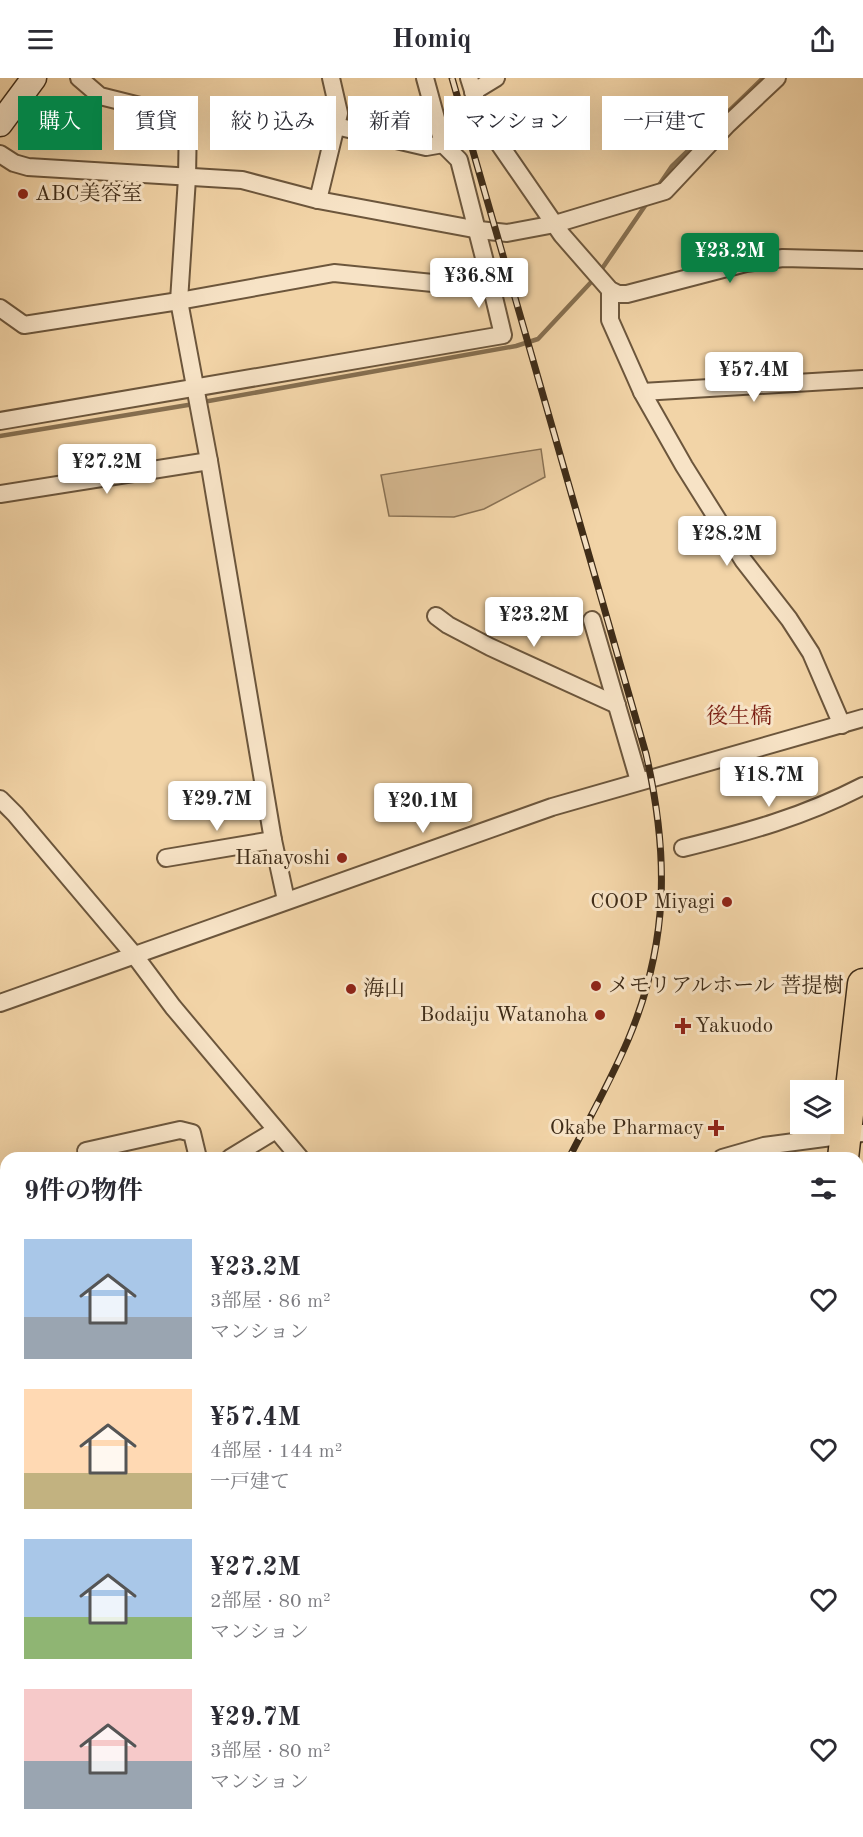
<!DOCTYPE html>
<html lang="ja">
<head>
<meta charset="utf-8">
<style>
	body { margin:0; font-family:"Old Standard TT","Noto Serif JP",serif; background:#f7f7f7; color:#2b2b33; height:100vh; display:flex; flex-direction:column; font-size:22px; white-space:nowrap }
	* { box-sizing:border-box; margin:0 }
	p { font-size:20px; color:#7c7c81 }
	.icon { flex:none; width:33px; height:33px; fill:none; stroke:currentColor; stroke-width:2; stroke-linecap:round; stroke-linejoin:round }
	.map { position:relative; flex:1; overflow:hidden }
	.sheet { position:absolute; left:0px; top:1074px; width:864px; height:686px; display:flex; flex-direction:column; background:#fff; border-radius:18px 18px 0 0; box-shadow:0 6px 24px #0002 }
	.sheet>* { flex:none }
	.hud { position:absolute; left:18px; top:18px; width:828px; height:54px; display:flex; gap:12px }
	.controls { position:absolute; left:790px; top:1002px; display:grid; gap:12px }
	.controls a { display:grid; place-items:center; width:54px; height:54px; border-radius:0px; background:#fff; box-shadow:0 6px 24px #0002; font-size:30px }
	.price { position:absolute; translate:-50% -51px; padding:0 14px; border-radius:6px; background:#fff; color:#222; font-size:20px; line-height:39px; filter:drop-shadow(0 2px 3px #0008) }
	.price::after { content:''; position:absolute; left:50%; top:36px; width:18px; height:14px; margin-left:-9px; background:inherit; clip-path:polygon(0 0,100% 0,50% 100%) }
	.price.active { background:#0b8043; color:#fff }
	ul { padding:0; list-style:none }
	li { display:flex; align-items:center; gap:18px; height:150px; padding:0 24px }
	li span { display:grid; place-items:center; flex:none; width:168px; height:120px; border-radius:0px; color:#555 }
	li>.icon { margin-inline-start:auto }
	span .icon { width:72px; height:72px; fill:#fffc; stroke-width:1 }
	li b { font-size:26px }
	h2 { display:flex; justify-content:space-between; align-items:center; height:72px; padding:0 24px; font-size:26px }
	.pill { padding:0 21px; border-radius:0px; background:#fff; box-shadow:0 6px 24px #0002; font-size:21px; line-height:54px }
	.pill.active { background:#0b8043; color:#fff }
	header { display:flex; justify-content:space-between; align-items:center; height:78px; padding:0 24px; background:#fff; font-size:27px; font-weight:600 }
	.map>svg:first-child { display:block }
	.green { fill:#d4b78f; stroke:#8a7254; stroke-width:1.5 }
	.lines { fill:none; stroke-linecap:round; stroke-linejoin:round }
	.stream { stroke:#866f50; stroke-width:4.5 }
	.street-casing { stroke:#6c563c; stroke-width:20 }
	.secondary-casing { stroke:#3f2c18; stroke-width:27 }
	.primary-casing { stroke:#3f2c18; stroke-width:28 }
	.highway-casing { stroke:#3f2c18; stroke-width:33 }
	.street { stroke:#f7e3c6; stroke-width:16 }
	.secondary { stroke:#f7e3c6; stroke-width:24 }
	.primary { stroke:#f2d4a7; stroke-width:26 }
	.highway { stroke:#f2d4a7; stroke-width:30 }
	.rail-casing { stroke:#3f2c18; stroke-width:7 }
	.rail { stroke:#f7e3c6; stroke-width:4.5; stroke-dasharray:14; stroke-linecap:butt }
	.poi-dot { fill:#8f2418; stroke:#f7e3c6; stroke-width:2 }
	.labels { text-anchor:middle; dominant-baseline:central; stroke-width:6; stroke-linejoin:round; paint-order:stroke }
	.poi-label { font-size:21px; fill:#3f2c18; stroke:#f7e3c6; text-anchor:start }
	.neighbourhood-label { font-size:22px; fill:#7a1f14; stroke:#f7e3c6 }
</style>
</head>
<body>
<header><svg class="icon" aria-label="menu" viewBox="0 0 24 24"><path d="M4 6h16M4 12h16M4 18h16"/></svg>Homiq<svg class="icon" aria-label="share" viewBox="0 0 24 24"><path d="M12 15V3M7 8l5-5 5 5M5 13v7h14v-7"/></svg></header>
<div class="map">
<svg width="863" height="1759" viewBox="0 0 863 1759">
	<rect width="100%" height="100%" fill="#f2d4a7"/>
	<filter id="stains"><feTurbulence type="fractalNoise" baseFrequency=".00333" numOctaves="4"/><feColorMatrix values="0 0 0 0 .2 0 0 0 0 .09 0 0 0 0 .02 0 0 0 .5 -.17"/></filter>
	<radialGradient id="worn" r=".72"><stop offset=".6" stop-color="#630" stop-opacity="0"/><stop offset="1" stop-color="#630" stop-opacity=".3"/></radialGradient>
	<g class="green">
		<polygon points="541,371 545,399 484,431 454,439 389,438 381,397"/>
		<polygon points="863,1413 863,1448 858,1448 858,1414"/>
		<polygon points="858,1457 863,1457 863,1737 858,1733"/>
	</g>
	<g class="lines">
		<g class="stream">
			<polyline points="657,110 672,88 763,0"/>
			<polyline points="599,195 649,122"/>
			<polyline points="203,324 516,268 538,261 594,201"/>
			<polyline points="0,358 194,326"/>
		</g>
		<g class="street-casing">
			<g id="street">
				<polyline points="79,0 100,18 188,40 187,100 179,223 209,383 273,762 286,822"/>
				<polyline points="425,0 443,66 459,82 492,211"/>
				<polyline points="469,0 482,41 562,157 610,212 618,216 627,216 746,185 783,180 863,182"/>
				<polyline points="473,14 496,0"/>
				<polyline points="336,48 426,69 443,66"/>
				<polyline points="0,76 14,85 28,89 242,102 318,122 479,152 507,155 555,146 665,113 727,47 777,0"/>
				<polyline points="318,122 339,35 331,0"/>
				<polyline points="610,212 610,242 642,314 684,388 743,482 789,541 811,575 842,647"/>
				<polyline points="0,230 24,247 179,223 334,195 492,211 503,257 0,343"/>
				<polyline points="642,314 863,301"/>
				<polyline points="0,416 209,383"/>
				<polyline points="436,538 448,547 490,569 617,627"/>
				<polyline points="592,542 639,703"/>
				<polyline points="0,721 15,736 135,878 173,929 300,1080"/>
				<path d="M 683,770 C 748,754 803,739 863,708"/>
				<polyline points="166,780 273,762"/>
				<polyline points="0,925 552,729 863,640"/>
				<polyline points="86,1073 180,1052 192,1055 198,1080"/>
				<polyline points="230,1080 276,1052"/>
				<polyline points="722,1080 764,1068 863,1055"/>
				<polyline points="858,1168 863,1169"/>
				<polyline points="0,1264 6,1272"/>
				<polyline points="0,1415 6,1414"/>
				<polyline points="858,1453 863,1453"/>
				<polyline points="0,1603 6,1609"/>
				<polyline points="0,1622 6,1622"/>
				<polyline points="858,1746 863,1749"/>
				<polyline points="160,1754 172,1759"/>
			</g>
		</g>
		<g class="secondary-casing">
			<polyline id="secondary" points="0,46 34,0"/>
		</g>
		<g class="primary-casing">
			<polyline id="primary" points="858,1321 863,1323"/>
		</g>
		<g class="highway-casing">
			<g id="highway">
				<polyline points="843,1080 863,906"/>
				<polyline points="548,1759 554,1754"/>
			</g>
		</g>
		<use href="#street" class="street"/>
		<use href="#secondary" class="secondary"/>
		<use href="#primary" class="primary"/>
		<use href="#highway" class="highway"/>
		<g class="rail-casing">
			<g id="rail">
				<path d="M 452,0 L 646,676 C 669,777 669,865 628,962 C 611,1002 589,1041 569,1080"/>
				<polyline points="0,1583 6,1581"/>
			</g>
		</g>
		<use href="#rail" class="rail"/>
	</g>
	<g class="poi-dot">
		<circle cx="23" cy="116" r="6"/>
		<circle cx="342" cy="780" r="6"/>
		<circle cx="727" cy="824" r="6"/>
		<circle cx="596" cy="908" r="6"/>
		<circle cx="351" cy="911" r="6"/>
		<circle cx="600" cy="937" r="6"/>
		<path d="M680 939h6v6h6v6h-6v6h-6v-6h-6v-6h6z"/>
		<path d="M713 1041h6v6h6v6h-6v6h-6v-6h-6v-6h6z"/>
	</g>
	<g class="labels">
		<g class="poi-label">
			<text x="35" y="116">ABC美容室</text>
			<text x="330" y="780" text-anchor="end">Hanayoshi</text>
			<text x="715" y="824" text-anchor="end">COOP Miyagi</text>
			<text x="608" y="908">メモリアルホール 菩提樹</text>
			<text x="363" y="911">海山</text>
			<text x="588" y="937" text-anchor="end">Bodaiju Watanoha</text>
			<text x="695" y="948">Yakuodo</text>
			<text x="704" y="1050" text-anchor="end">Okabe Pharmacy</text>
		</g>
		<g class="neighbourhood-label">
			<text x="739" y="639">後生橋</text>
		</g>
	</g>
	<rect width="100%" height="100%" filter="url(#stains)"/>
	<rect width="100%" height="100%" fill="url(#worn)"/>
</svg>
<div class="controls">
<a><svg class="icon" aria-label="layers" viewBox="0 0 24 24"><path d="M12 4l9 5-9 5-9-5zM3 14l9 5 9-5"/></svg></a>
</div>
<b class="price active" style="left:730px;top:206px">¥23.2M</b>
<b class="price" style="left:479px;top:231px">¥36.8M</b>
<b class="price" style="left:754px;top:325px">¥57.4M</b>
<b class="price" style="left:107px;top:417px">¥27.2M</b>
<b class="price" style="left:727px;top:489px">¥28.2M</b>
<b class="price" style="left:534px;top:570px">¥23.2M</b>
<b class="price" style="left:769px;top:730px">¥18.7M</b>
<b class="price" style="left:217px;top:754px">¥29.7M</b>
<b class="price" style="left:423px;top:756px">¥20.1M</b>
<div class="hud">
<a class="pill active">購入</a>
<a class="pill">賃貸</a>
<a class="pill">絞り込み</a>
<a class="pill">新着</a>
<a class="pill">マンション</a>
<a class="pill">一戸建て</a>
</div>
<section class="sheet">
<h2>9件の物件<svg class="icon" aria-label="filters" viewBox="0 0 24 24"><path d="M4 7h16M4 17h16"/><circle cx="9" cy="7" r="2"/><circle cx="15" cy="17" r="2"/></svg></h2>
<ul>
<li><span style="background:linear-gradient(#a9c7e8 65%,#9aa5b1 0)"><svg class="icon" aria-label="home" viewBox="0 0 24 24"><path d="M3 11l9-7 9 7M6 9v11h12V9"/></svg></span><div><b>¥23.2M</b><p>3部屋 · 86 m²</p><p>マンション</p></div><svg class="icon" aria-label="heart" viewBox="0 0 24 24"><path d="M12 20l-8-8c-3-5 5-10 8-4 3-6 11-1 8 4z"/></svg></li>
<li><span style="background:linear-gradient(#ffd9b3 70%,#c2b280 0)"><svg class="icon" aria-label="home" viewBox="0 0 24 24"><path d="M3 11l9-7 9 7M6 9v11h12V9"/></svg></span><div><b>¥57.4M</b><p>4部屋 · 144 m²</p><p>一戸建て</p></div><svg class="icon" aria-label="heart" viewBox="0 0 24 24"><path d="M12 20l-8-8c-3-5 5-10 8-4 3-6 11-1 8 4z"/></svg></li>
<li><span style="background:linear-gradient(#a9c7e8 65%,#8fb573 0)"><svg class="icon" aria-label="home" viewBox="0 0 24 24"><path d="M3 11l9-7 9 7M6 9v11h12V9"/></svg></span><div><b>¥27.2M</b><p>2部屋 · 80 m²</p><p>マンション</p></div><svg class="icon" aria-label="heart" viewBox="0 0 24 24"><path d="M12 20l-8-8c-3-5 5-10 8-4 3-6 11-1 8 4z"/></svg></li>
<li><span style="background:linear-gradient(#f6c9c9 60%,#9aa5b1 0)"><svg class="icon" aria-label="home" viewBox="0 0 24 24"><path d="M3 11l9-7 9 7M6 9v11h12V9"/></svg></span><div><b>¥29.7M</b><p>3部屋 · 80 m²</p><p>マンション</p></div><svg class="icon" aria-label="heart" viewBox="0 0 24 24"><path d="M12 20l-8-8c-3-5 5-10 8-4 3-6 11-1 8 4z"/></svg></li>
</ul>
</section>
</div>
</body>
</html>
